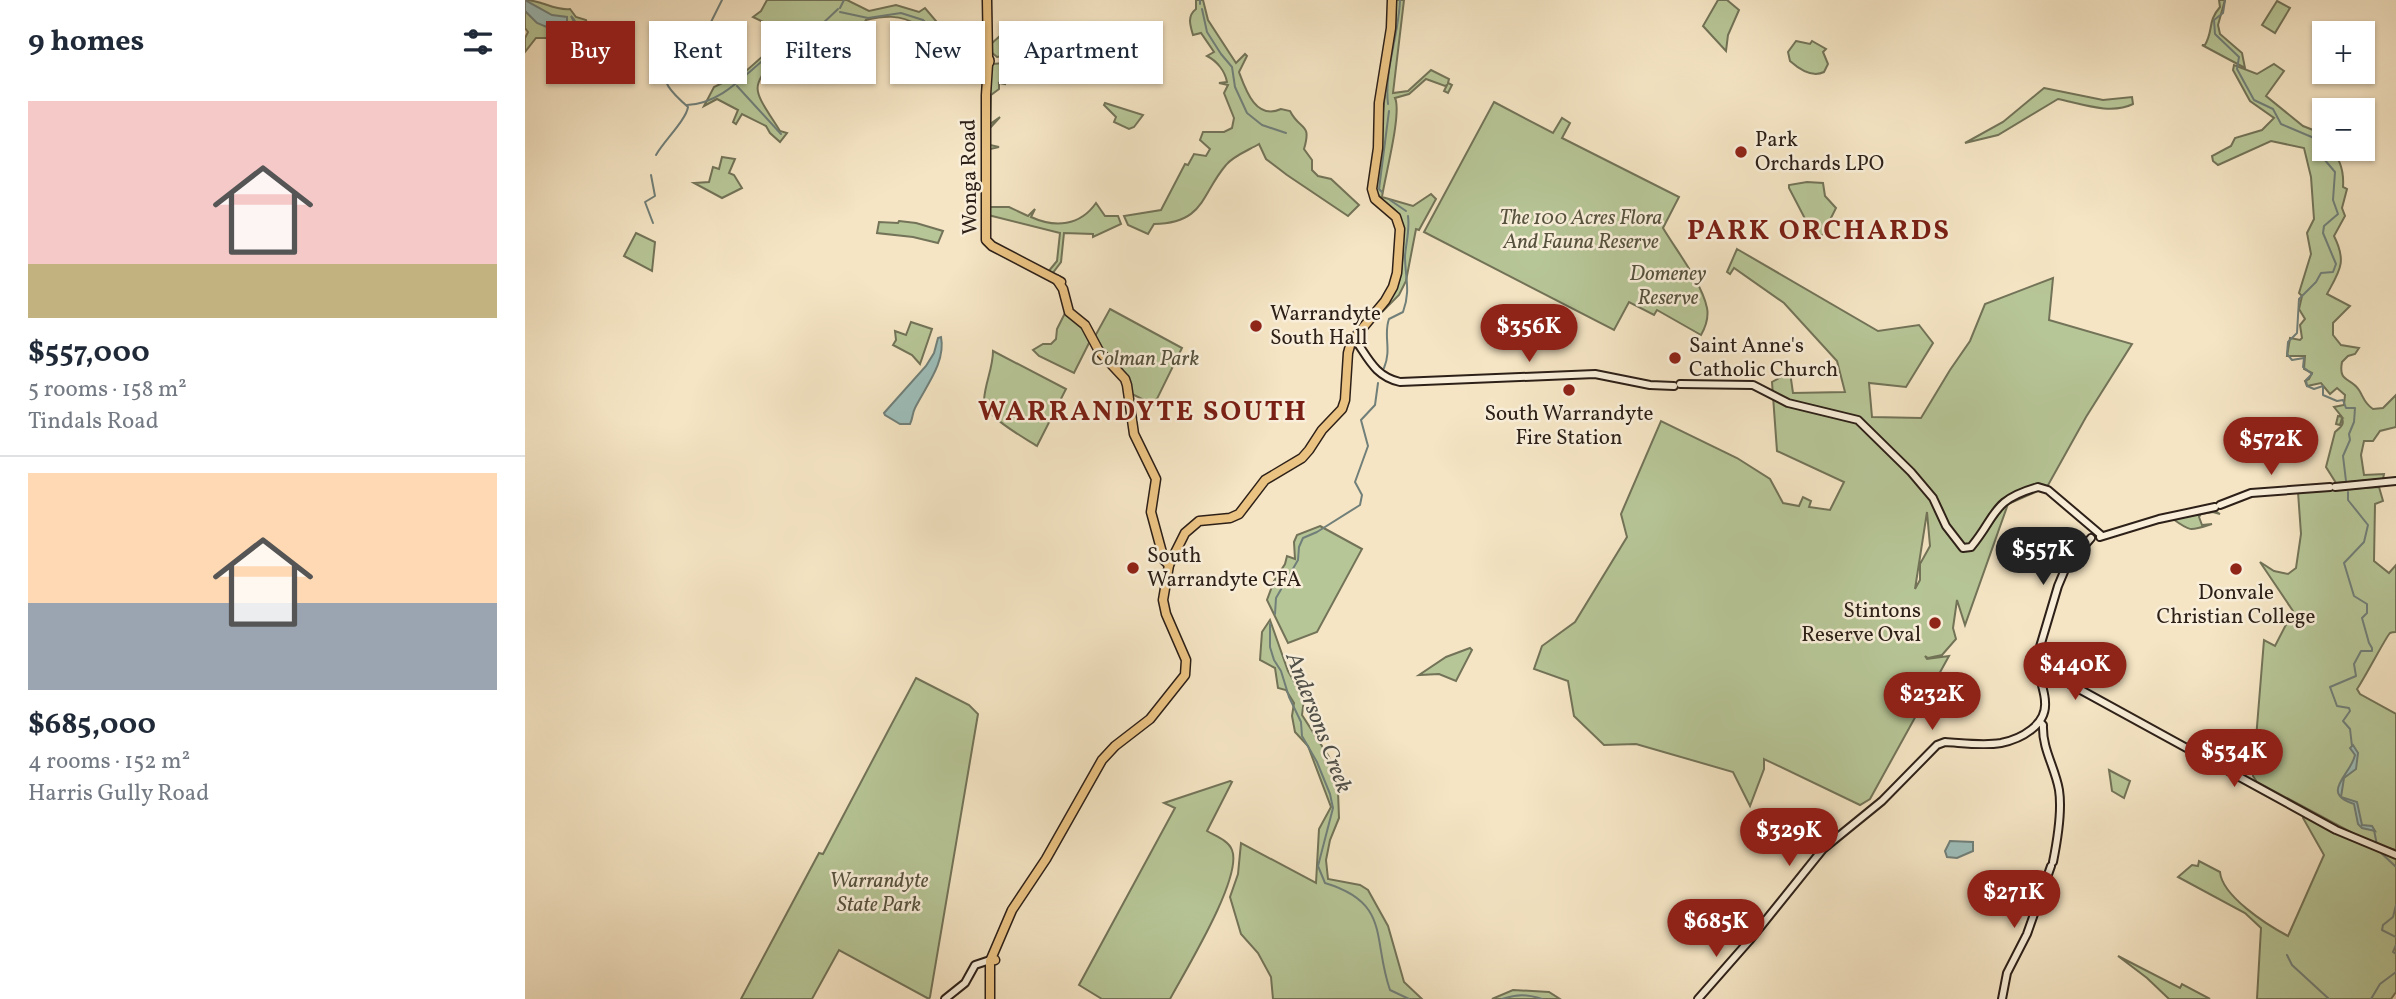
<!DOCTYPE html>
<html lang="en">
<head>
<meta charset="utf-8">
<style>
	body { margin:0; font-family:Vollkorn,serif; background:#f2f2f3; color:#1f2937; height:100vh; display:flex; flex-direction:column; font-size:26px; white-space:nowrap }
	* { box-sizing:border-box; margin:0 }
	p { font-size:23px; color:#747a83 }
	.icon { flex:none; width:38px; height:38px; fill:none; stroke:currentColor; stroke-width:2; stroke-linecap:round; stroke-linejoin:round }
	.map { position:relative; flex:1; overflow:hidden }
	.details { display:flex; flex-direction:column; background:#fff; width:525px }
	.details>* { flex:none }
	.hud { position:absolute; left:21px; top:21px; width:665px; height:63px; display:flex; gap:14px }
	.buttons { position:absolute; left:1787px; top:21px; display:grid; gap:14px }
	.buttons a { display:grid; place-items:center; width:63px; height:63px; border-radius:0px; background:#fff; box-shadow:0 2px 5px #0004; font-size:35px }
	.price { position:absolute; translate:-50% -60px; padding:0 16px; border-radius:24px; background:#8f2418; color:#fff; font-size:23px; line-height:46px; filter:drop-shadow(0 2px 4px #0008) }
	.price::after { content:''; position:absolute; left:50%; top:42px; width:21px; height:16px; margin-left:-10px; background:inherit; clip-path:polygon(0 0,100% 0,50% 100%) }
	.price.on { background:#222; color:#fff }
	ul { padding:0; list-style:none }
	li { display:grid; align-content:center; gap:14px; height:371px; padding:0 28px }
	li+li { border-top:2px solid #e0e1e3 }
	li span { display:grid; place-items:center; height:217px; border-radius:0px; color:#555 }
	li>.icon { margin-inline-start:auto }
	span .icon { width:126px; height:126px; fill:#fffc; stroke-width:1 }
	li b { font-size:30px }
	h2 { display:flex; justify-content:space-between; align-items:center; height:84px; padding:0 28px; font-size:30px }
	.pill { padding:0 24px; border-radius:0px; background:#fff; box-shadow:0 2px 5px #0004; font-size:24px; line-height:63px }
	.pill.on { background:#8f2418; color:#fff }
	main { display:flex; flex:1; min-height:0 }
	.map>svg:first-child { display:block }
	.green { fill:#b7c697; stroke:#727358; stroke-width:2; fill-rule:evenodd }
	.water { fill:#9dbeba; stroke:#707f79; stroke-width:2 }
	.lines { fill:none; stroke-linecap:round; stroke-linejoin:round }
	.stream { stroke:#707f79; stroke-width:2 }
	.secondary-casing { stroke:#2d2018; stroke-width:10 }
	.primary-casing { stroke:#2d2018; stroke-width:11 }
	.secondary { stroke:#f8eed9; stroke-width:6 }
	.primary { stroke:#eac282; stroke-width:8 }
	.poi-dot { fill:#8f2418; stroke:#f8eed9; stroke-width:2.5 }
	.labels { text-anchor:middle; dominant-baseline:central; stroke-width:5; stroke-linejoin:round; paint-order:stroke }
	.poi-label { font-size:21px; fill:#2d2018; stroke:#f8eed9; text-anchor:start }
	.street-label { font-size:21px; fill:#2d2018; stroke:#f8eed9 }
	.park-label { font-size:21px; font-style:italic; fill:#56523e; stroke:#f8eed9 }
	.water-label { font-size:23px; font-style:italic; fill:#4f4f49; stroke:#f8eed9 }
	.district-label { font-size:28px; font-weight:bold; letter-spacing:2px; fill:#7a1f14; stroke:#f8eed9 }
</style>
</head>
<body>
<main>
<section class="details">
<h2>9 homes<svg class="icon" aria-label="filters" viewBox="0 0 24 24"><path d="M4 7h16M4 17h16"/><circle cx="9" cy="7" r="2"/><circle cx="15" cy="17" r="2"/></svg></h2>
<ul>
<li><span style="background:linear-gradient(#f6c9c9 75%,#c2b280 0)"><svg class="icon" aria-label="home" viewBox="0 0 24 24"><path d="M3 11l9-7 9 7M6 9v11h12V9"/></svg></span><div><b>$557,000</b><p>5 rooms · 158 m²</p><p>Tindals Road</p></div></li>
<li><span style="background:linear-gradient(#ffd9b3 60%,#9aa5b1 0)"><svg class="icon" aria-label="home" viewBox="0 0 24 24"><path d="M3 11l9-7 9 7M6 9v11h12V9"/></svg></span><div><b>$685,000</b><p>4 rooms · 152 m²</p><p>Harris Gully Road</p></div></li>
</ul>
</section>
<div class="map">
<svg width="1871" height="999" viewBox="0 0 1871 999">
	<rect width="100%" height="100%" fill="#f5e5c4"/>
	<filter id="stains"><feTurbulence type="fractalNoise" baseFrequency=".00286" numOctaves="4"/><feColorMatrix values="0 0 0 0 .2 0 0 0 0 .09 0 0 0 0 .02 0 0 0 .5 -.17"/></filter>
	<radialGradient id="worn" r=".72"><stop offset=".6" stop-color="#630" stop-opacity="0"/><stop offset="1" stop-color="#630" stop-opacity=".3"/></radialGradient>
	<g class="green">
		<path d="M 0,0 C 17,0 29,11 45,9 L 51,17 L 61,20 L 63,27 L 88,44 L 71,74 L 61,61 L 28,38 L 11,38 L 0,52 L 0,38 L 3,32 L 0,28 Z"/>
		<path d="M 242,0 L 322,0 L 344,11 L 371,5 L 394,12 L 400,8 L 428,41 L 418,48 C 407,42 402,32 392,25 C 376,14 358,16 341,20 L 316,62 L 280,44 L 259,45 C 225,92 224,82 255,131 L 262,133 L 255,142 L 245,133 L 241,126 L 217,114 L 211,124 L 208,122 L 213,110 L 192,99 L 179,106 L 189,87 L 220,72 L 258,38 L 257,31 L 228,17 L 236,11 Z"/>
		<polygon points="465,0 466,44 476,35 487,35 495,43 490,54 472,57 466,52 466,57 464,55"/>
		<path d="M 671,0 L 678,0 L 683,20 L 711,63 L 720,54 L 722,56 L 714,72 C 721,91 731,120 756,109 L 765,111 C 775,131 787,122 779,149 L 787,160 L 787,170 L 793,176 L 806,179 L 834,205 L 823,216 L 762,175 L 741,159 L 734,144 C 724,150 708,156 701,165 C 676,194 680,223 629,224 L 623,234 L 603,225 L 599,216 L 636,210 L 660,164 L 663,165 L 669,154 L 681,156 L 685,149 L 675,140 L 678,132 L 699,132 L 707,128 L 709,118 L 699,93 L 703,85 L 694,83 L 702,82 C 700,71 692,61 682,56 L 689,52 L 676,33 L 668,35 C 665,25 662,16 671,9 Z"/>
		<path d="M 870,0 L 879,0 L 868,93 L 883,91 L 906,70 L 924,79 L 923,83 L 927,85 L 923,93 L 919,91 L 922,85 L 920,86 L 901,79 L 884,94 L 870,98 C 877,113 860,176 857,197 L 888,206 L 906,194 L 911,199 L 894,230 L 891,229 L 881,281 L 874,295 L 847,322 C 855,310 866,299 872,286 C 878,275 881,225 874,215 C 866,203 854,203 850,187 Z"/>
		<polygon points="1193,0 1202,0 1214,10 1203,35 1201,51 1178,26"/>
		<path d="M 1694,0 L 1700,0 L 1693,25 L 1695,34 L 1717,53 L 1720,68 L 1677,45 L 1680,45 C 1689,29 1682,22 1695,7 Z"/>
		<polygon points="1752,1 1765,8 1750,33 1737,25"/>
		<path d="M 1271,41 L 1285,44 L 1287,41 L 1301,49 L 1298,52 L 1303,64 L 1299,72 C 1287,78 1274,69 1265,61 L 1263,52 Z"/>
		<polygon points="478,63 480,84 474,83 474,89 466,95 465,124 475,117 465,128 465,145 474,147 465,149 465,192 464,67 468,64"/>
		<path d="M 1749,64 L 1759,71 L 1741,96 L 1778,126 L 1796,133 L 1799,139 L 1799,149 L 1805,149 C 1816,159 1819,172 1818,187 L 1822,189 L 1817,208 L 1820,216 L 1809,236 C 1822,262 1815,270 1802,294 L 1825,306 L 1808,323 L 1808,335 L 1816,345 L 1834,348 L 1830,354 L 1823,356 L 1817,362 C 1813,383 1826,377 1834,390 C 1839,398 1839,403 1848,409 L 1858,408 L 1871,395 L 1871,427 L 1855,431 L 1848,441 L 1839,441 L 1836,455 L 1839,475 L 1859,474 L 1858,479 L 1811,483 L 1801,467 L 1810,432 C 1814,428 1820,426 1817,418 L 1815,425 L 1811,424 L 1813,416 L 1817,417 L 1809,407 L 1819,405 L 1820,395 L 1812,388 L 1805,394 L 1796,383 L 1782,386 L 1780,381 L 1784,379 L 1787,373 L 1779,369 L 1780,356 L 1762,356 L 1765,338 L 1775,340 L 1777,338 L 1775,325 L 1780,319 L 1774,309 L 1777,296 L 1774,293 L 1786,254 L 1782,233 L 1789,219 L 1786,177 L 1779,148 L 1746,141 L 1693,165 L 1688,161 L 1687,156 L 1706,146 L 1710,138 L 1737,130 L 1749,118 L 1725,101 L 1708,70 L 1709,65 L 1732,74 Z"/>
		<path d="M 1519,88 L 1578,100 L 1607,97 L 1608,104 C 1586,115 1557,104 1533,99 L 1473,135 L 1440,143 L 1478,122 Z"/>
		<path d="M 969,102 L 1028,133 L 1037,118 L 1045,123 L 1037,138 L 1154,197 L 1138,228 C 1151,250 1177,283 1182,308 C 1184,318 1181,326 1176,335 L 1132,310 L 1129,315 L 1104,302 L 1089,330 L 899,232 Z"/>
		<polygon points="580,103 618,115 609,127 604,129 589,122 591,117 579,105"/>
		<polygon points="197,157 210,159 204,173 209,175 217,188 197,198 169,183 184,182 188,167 194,169"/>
		<polygon points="1282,182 1298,183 1300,196 1311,208 1296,238 1288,234 1264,188 1264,185"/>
		<path d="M 571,203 L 580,216 L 593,216 L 596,224 L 568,237 L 568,234 L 539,233 L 536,262 L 527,274 L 523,272 L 532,261 L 535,233 L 463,215 L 465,207 L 484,207 L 503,216 L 510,209 L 506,217 C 530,228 555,226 571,203 Z"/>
		<polygon points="374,221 391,223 418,231 413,243 388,237 352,233 354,222 373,223"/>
		<polygon points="111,233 130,242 127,271 99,256"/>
		<path d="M 1212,249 L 1353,331 L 1394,325 L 1408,343 L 1381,387 L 1344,383 L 1347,417 L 1396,418 L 1425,370 L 1445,341 L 1460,304 L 1528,278 L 1524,320 L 1607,344 L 1561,417 L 1522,487 L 1483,504 L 1440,625 L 1432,600 L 1428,628 L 1431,639 L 1417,655 L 1403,658 L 1400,656 L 1402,659 L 1424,656 L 1345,799 L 1335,805 L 1239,759 L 1239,769 L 1225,806 L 1208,772 L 1111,744 L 1079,745 L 1049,716 L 1043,681 L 1009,669 L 1017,646 L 1050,622 L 1102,537 L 1096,514 L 1136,421 L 1212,458 L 1245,479 L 1258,503 L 1274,506 L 1278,497 L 1286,501 L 1284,507 L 1305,510 L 1319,482 L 1252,451 L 1247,382 L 1265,372 L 1268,393 L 1320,392 L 1312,361 L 1259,303 L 1209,268 L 1205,274 L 1202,272 ZM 1402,512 L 1405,546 L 1395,564 L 1395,580 L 1390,589 Z"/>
		<path d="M 585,309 L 657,348 L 629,405 L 605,393 C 600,371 577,359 569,338 Z"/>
		<polygon points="540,313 558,328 565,341 549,373 514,356 508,350 518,344 526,344 531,339 532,329"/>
		<polygon points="386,322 407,329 395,364 387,355 368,345 371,340 370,331 381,335"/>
		<path d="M 468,351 L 541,389 L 512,446 C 498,437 459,416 459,400 C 460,383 468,368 468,351 Z"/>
		<path d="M 1854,487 L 1858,501 L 1850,504 L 1849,561 L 1864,573 L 1871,565 L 1871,632 C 1869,632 1867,632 1865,633 C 1862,635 1838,681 1832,689 L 1835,694 L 1871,714 L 1871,850 L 1848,844 L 1732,782 L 1728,776 L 1739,640 L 1750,646 L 1768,611 L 1735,562 L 1749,571 L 1763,574 L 1771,568 L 1776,534 L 1773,492 Z"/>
		<path d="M 1690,511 L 1695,514 L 1688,512 L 1676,514 L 1674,517 L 1677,525 L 1687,524 C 1665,531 1666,532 1648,519 Z"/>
		<polygon points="795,526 837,549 792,632 763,643 742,600 749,581 760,564 762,556 770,559 769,542 772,535"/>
		<polygon points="745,620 763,671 779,699 777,715 804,757 813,791 814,818 805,840 801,860 803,879 835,885 843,890 863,926 879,982 897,999 748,999 746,977 733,953 716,934 705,897 713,874 716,843 791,883 794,829 806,807 783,746 770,732 767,716 769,703 761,690 753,688 750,668 735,660 737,632"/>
		<polygon points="945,648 947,650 931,681 914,674 894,675 921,657"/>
		<polygon points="391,678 444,705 453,714 405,997 404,999 314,950 287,999 216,999 294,853 298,854"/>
		<polygon points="1584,770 1605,781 1599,798 1587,791"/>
		<path d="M 705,781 L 707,782 L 682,831 C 690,836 703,840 707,850 C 718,877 660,971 645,999 L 577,999 L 554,985 L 650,808 L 639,803 Z"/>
		<path d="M 1779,815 L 1871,856 L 1871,992 L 1866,999 L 1732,999 L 1736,928 L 1720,913 L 1653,877 L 1667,865 L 1673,866 L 1674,861 L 1695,872 C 1697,896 1742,925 1763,936 L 1799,855 L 1778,818 Z"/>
		<polygon points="1593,956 1655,988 1657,984 1685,999 1644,999 1622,978"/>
		<polygon points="988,990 1024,992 1035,999 967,999"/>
	</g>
	<g class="water">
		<polygon points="0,0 27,15 42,17 42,26 31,31 12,23 0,11"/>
		<path d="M 46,16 C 53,23 54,32 59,39 C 64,45 67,45 70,54 L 67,58 L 56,51 L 45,39 L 52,28 Z"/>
		<path d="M 416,337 C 421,362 401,386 390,408 C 387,414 388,418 385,424 L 375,424 L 360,415 L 359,413 L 401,366 L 409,353 L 413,338 Z"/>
		<path d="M 1828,745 L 1833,753 L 1831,769 L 1819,778 L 1816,797 L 1832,802 L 1837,825 L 1847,826 L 1850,831 L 1837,828 L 1833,824 L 1829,804 C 1794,793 1826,775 1830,755 L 1825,748 Z"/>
		<polygon points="1425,841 1448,842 1448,851 1432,858 1422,857 1420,851"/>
	</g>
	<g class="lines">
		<g class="stream">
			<polyline points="675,0 675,4"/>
			<polyline points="1700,0 1698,13 1689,20 1690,34 1714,57 1712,69 1729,100 1748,109 1756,124 1789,138 1799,159 1810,172 1808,200 1813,214 1799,226 1798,233 1811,264 1808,272 1796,273 1791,282 1774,299 1772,333 1763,342 1762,354 1767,360 1779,358 1778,367 1787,374 1781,380 1782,386 1789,389 1798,386 1798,395 1812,401 1818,400 1821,408 1830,408 1829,422 1824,434 1825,440 1818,456 1821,481"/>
			<polyline points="315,8 319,0"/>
			<polyline points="677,9 682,32 696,54 707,67 710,87 722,113 737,125 761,133"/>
			<polyline points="315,12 343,18 376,13 398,20 415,37"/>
			<polyline points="267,41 294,27 313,9"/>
			<polyline points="165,44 181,32 197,0"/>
			<polyline points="212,86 256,134"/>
			<path d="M 863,104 C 859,71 874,34 875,0"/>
			<path d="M 162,105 C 205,103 229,60 265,41"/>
			<path d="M 131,155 C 139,141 161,120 163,107 C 147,93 135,82 138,59 L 154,50"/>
			<polyline points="126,175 130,196 120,202 128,223"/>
			<polyline points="857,192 854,189 864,111"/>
			<polyline points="865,200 881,211"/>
			<path d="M 859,368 C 867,349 858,335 864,319 L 878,312 C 886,290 880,278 880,256 C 881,242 885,230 883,216"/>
			<polyline points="1823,492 1823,500 1843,525 1839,542 1819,563 1829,596 1842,604 1842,613 1837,618 1844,643 1847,648 1847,651 1836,651 1829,664 1831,676 1805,687 1812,706 1824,708 1825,711 1818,721 1825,729 1827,746"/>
			<polyline points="750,614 751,598 773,560 774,547 778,538 792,532 835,505 837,495 830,482 843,446 836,420 850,405 853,383"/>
			<path d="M 745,624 L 745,647 L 749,660 L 756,671 L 764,697 L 776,722 L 777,736 L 792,762 L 805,794 L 808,808 L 793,866 L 800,883 C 866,903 847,938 865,990 L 884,999"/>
			<polyline points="1849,830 1852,845"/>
			<polyline points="1853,850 1871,867"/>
			<polyline points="1871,905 1868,917 1858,925 1857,930 1871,937"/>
			<polyline points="1871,945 1868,952 1871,954"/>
			<polyline points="1762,955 1767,965 1804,999"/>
			<path d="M 977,999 C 992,994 1002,994 1017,999"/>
			<polyline points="1846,999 1855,984 1871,972"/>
		</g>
		<g class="secondary-casing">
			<g id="secondary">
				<path d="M 829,338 C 843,357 849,376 875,382 L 1070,374 L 1125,385 L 1149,386"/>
				<path d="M 1155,384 L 1228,385 L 1263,403 L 1333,420 L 1386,472 L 1408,498 L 1421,526 L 1438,548 L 1446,547 C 1472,516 1466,500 1513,487 L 1523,490 L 1576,535"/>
				<polyline points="1810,487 1871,481"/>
				<polyline points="1695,505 1726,493 1805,487"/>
				<polyline points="1575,537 1634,519 1690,507"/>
				<polyline points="1566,538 1541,567 1533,586 1514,650 1515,661 1523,672 1811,830 1871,855"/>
				<path d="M 1515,722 L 1518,725 C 1517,749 1530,767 1534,790 C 1537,809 1532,842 1528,862"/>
				<polyline points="420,999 440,983 450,965 465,960"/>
				<path d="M 1173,999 L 1224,941 L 1298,849 L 1357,801 L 1412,745 L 1420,742 C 1438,743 1458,746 1476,743 C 1496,739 1522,725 1520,702 C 1520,689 1511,676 1518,665"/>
				<polyline points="1477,999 1482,973 1502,934 1526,866"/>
			</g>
		</g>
		<g class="primary-casing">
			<g id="primary">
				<polyline points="462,0 463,58"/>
				<circle cx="461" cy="61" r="3.5"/>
				<polyline points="463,64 461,95 461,240 467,246 536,282"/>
				<polyline points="532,280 538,289 544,312 560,325 574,351 600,379 602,385 609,434 631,479 626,512 639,560 644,565"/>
				<polyline points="466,959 487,910 521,859 577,760 590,746 625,719 660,675 661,660 641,614 638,600 644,565 660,533 674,521 705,518 714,514 740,480 777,458 784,450 797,430 817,409 820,400 823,353 826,342 860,301 868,287 872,273 875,229 871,217 850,199 847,189 853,148 854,103 866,28 867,0"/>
				<polyline points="465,999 465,961 470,960"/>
			</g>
		</g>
		<use href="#secondary" class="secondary"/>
		<use href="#primary" class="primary"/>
	</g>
	<g class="poi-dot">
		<circle cx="1216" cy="152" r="7"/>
		<circle cx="731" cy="326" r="7"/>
		<circle cx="1150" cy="358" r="7"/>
		<circle cx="1044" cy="390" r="7"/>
		<circle cx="608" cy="568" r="7"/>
		<circle cx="1711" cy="569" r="7"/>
		<circle cx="1410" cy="623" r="7"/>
	</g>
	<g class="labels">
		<g class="poi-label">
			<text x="1230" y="140">Park<tspan x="1230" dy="24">Orchards LPO</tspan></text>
			<text x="745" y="314">Warrandyte<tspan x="745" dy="24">South Hall</tspan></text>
			<text x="1164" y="346">Saint Anne's<tspan x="1164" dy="24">Catholic Church</tspan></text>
			<text x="1044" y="414" text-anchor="middle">South Warrandyte<tspan x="1044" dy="24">Fire Station</tspan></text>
			<text x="622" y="556">South<tspan x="622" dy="24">Warrandyte CFA</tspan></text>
			<text x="1711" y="593" text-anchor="middle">Donvale<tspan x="1711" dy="24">Christian College</tspan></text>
			<text x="1396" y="611" text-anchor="end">Stintons<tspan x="1396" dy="24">Reserve Oval</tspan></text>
		</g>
		<g class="street-label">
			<text transform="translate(445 177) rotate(-91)">Wonga Road</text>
		</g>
		<g class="park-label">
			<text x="1056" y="218">The 100 Acres Flora<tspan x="1056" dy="24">And Fauna Reserve</tspan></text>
			<text x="1143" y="274">Domeney<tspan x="1143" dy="24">Reserve</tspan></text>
			<text x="620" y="359">Colman Park</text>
			<text x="354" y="881">Warrandyte<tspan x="354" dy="24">State Park</tspan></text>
		</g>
		<g class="water-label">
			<text transform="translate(793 723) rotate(69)">Andersons Creek</text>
		</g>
		<g class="district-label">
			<text x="1294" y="231">PARK ORCHARDS</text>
			<text x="618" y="412">WARRANDYTE SOUTH</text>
		</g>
	</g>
	<rect width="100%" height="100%" filter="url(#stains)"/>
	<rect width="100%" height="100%" fill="url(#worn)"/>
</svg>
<div class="buttons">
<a>+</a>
<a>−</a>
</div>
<b class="price" style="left:1004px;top:364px">$356K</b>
<b class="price" style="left:1746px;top:477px">$572K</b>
<b class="price on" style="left:1518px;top:587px">$557K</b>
<b class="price" style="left:1550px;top:702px">$440K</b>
<b class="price" style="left:1407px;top:732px">$232K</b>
<b class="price" style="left:1709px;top:789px">$534K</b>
<b class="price" style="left:1264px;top:868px">$329K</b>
<b class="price" style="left:1489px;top:930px">$271K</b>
<b class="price" style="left:1191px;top:959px">$685K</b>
<div class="hud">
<a class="pill on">Buy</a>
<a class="pill">Rent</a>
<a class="pill">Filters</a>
<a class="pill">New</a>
<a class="pill">Apartment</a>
</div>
</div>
</main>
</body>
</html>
